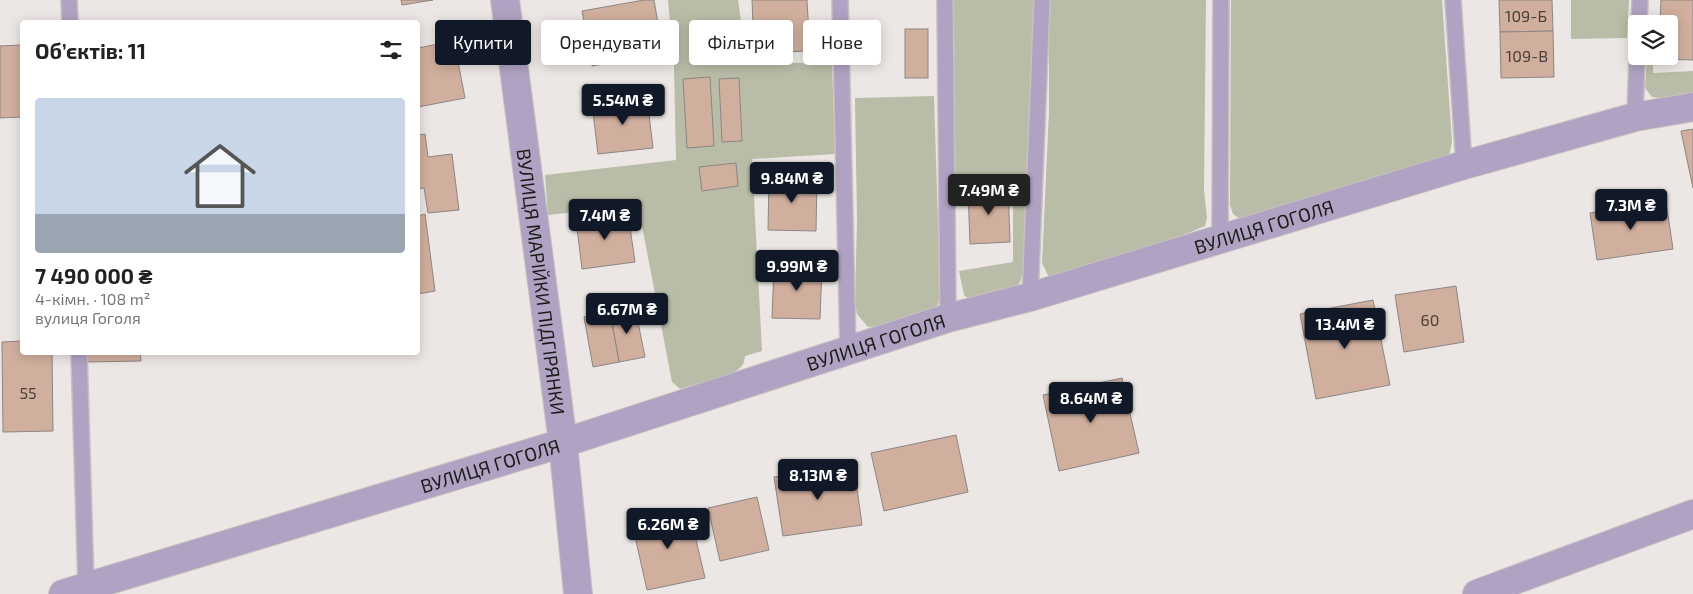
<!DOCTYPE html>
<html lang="uk">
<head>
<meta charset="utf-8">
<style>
	body { margin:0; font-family:"Exo 2",sans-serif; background:#f2f2f2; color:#222; height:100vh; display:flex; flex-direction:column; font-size:19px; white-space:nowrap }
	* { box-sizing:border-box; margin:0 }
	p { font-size:16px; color:#767676 }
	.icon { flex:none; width:28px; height:28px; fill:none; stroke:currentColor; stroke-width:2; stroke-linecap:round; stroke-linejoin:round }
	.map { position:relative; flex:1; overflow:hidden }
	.details { position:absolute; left:20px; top:20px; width:400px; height:335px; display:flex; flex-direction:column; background:#fff; border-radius:5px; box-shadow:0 2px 12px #0003 }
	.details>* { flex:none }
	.hud { position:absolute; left:435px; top:20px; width:475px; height:45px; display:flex; gap:10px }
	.fabs { position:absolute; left:1628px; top:15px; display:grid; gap:10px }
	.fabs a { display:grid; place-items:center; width:50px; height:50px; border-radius:5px; background:#fff; box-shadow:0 2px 12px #0003; font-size:25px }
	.price { position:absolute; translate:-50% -42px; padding:0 11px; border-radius:5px; background:#111827; color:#fff; font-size:16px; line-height:32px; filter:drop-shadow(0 1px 2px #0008) }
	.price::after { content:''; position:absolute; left:50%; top:30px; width:15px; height:11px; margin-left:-8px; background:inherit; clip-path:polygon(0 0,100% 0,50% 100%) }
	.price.active { background:#222; color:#fff }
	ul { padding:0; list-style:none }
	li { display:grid; align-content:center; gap:10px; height:265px; padding:0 15px }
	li+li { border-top:1px solid #e0e0e0 }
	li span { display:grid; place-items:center; height:155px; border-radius:5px; color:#555 }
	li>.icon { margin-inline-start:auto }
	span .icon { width:90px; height:90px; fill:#fffc; stroke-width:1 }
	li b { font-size:21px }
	h2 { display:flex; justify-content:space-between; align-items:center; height:60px; padding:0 15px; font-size:21px }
	.tag { padding:0 18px; border-radius:5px; background:#fff; box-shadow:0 2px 12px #0003; font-size:18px; line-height:45px }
	.tag.active { background:#111827; color:#fff }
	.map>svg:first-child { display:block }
	.green { fill:#b9bda7 }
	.building { fill:#d1af9e; stroke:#8b8684 }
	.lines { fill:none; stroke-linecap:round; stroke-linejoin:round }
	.lane-casing { stroke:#c7c2c0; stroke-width:18 }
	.street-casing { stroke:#c7c2c0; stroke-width:30 }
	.lane { stroke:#b0a2c2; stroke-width:15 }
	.street { stroke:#b0a2c2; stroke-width:28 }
	.labels { text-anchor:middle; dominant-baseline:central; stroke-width:4.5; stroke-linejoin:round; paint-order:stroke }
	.number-label { font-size:16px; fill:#4a403b }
	.street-label { font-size:19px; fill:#1d1b1a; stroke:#fff }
</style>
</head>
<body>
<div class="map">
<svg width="1693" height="594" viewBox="0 0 1693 594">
	<rect width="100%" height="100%" fill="#ece7e4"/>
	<g class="green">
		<path d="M 668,0 L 738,0 L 747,64 L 832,62 L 835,154 L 752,159 L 762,351 L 745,356 C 744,361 744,364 741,367 C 732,377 693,385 680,389 L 672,382 L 638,205 L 548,215 L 545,175 L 676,160 L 674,67 Z"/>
		<polygon points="951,0 1034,0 1024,262 1021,280 1016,289 970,300 964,295 959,271 1013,262 1013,179 955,176"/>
		<polygon points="1049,0 1206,0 1204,190 1207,218 1205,226 1150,249 1055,276 1049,277 1042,263 1049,111"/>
		<polygon points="1231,0 1442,0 1452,142 1449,156 1240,219 1233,214 1230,205"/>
		<polygon points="1571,0 1629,0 1627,38 1571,39"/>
		<polygon points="1647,56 1653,56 1653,73 1693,71 1693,93 1660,98 1652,97 1645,88"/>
		<path d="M 934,96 L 940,288 C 939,293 940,300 938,304 C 931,320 884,326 868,327 L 857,314 L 855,303 L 857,220 L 855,98 Z"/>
	</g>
	<g class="building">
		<polygon points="401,0 433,0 402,5"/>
		<polygon points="644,0 654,0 663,53 592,66 582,11"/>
		<polygon points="752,0 807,0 810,51 754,53"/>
		<polygon points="1499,0 1552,0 1553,31 1500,32"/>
		<polygon points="1661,0 1693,0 1693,60 1660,59 1660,56 1669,56 1669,24 1660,24"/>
		<rect x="905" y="29" width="23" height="49"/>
		<polygon points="1553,31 1554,77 1501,78 1500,32"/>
		<polygon points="454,41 465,98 418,107 418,48"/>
		<polygon points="22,45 22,117 0,118 0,46"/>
		<polygon points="710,77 714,146 687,148 683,79"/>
		<polygon points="739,78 742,141 722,142 719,79"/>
		<polygon points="647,98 653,148 598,154 592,104"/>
		<polygon points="1693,129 1693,188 1681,131"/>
		<polygon points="425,134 428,157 452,154 459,210 428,213 424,188 418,189 418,135"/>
		<polygon points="736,163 738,186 702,191 699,167"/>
		<polygon points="769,178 817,179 816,231 768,230"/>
		<polygon points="1008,187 1010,242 970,244 968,189"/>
		<polygon points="1666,202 1673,249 1597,260 1590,213"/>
		<polygon points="628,213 635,262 582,269 576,220"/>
		<polygon points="425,214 435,291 418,294 418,216"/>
		<polygon points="774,266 822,267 820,319 772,318"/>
		<polygon points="1456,286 1464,342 1404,352 1395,295"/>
		<polygon points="1373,300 1390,385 1316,399 1300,314"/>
		<polygon points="635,307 645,357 619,362 610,312"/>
		<polygon points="610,312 619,362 593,367 584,317"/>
		<polygon points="22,341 22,352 52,352 53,431 3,432 2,342"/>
		<polygon points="85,352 140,352 141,361 85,362"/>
		<polygon points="1122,378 1139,453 1059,471 1043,395"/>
		<polygon points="956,435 968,492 884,511 871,453"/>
		<polygon points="854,466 862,525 783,536 774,477"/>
		<polygon points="757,497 769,550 720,561 708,508"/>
		<polygon points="689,510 705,578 647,590 632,523"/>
	</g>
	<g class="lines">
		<g class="lane-casing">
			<g id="lane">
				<polyline points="69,0 70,22"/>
				<polyline points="840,0 848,351"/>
				<polyline points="945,0 948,318"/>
				<polyline points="1453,0 1464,165"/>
				<polyline points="1639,24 1640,0"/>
				<polyline points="1635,117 1637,56"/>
				<polyline points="1220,238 1221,0"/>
				<polyline points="1030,297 1042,0"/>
				<polyline points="79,352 86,587"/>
			</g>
		</g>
		<g class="street-casing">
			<g id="street">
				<path id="s1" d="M 505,0 L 563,443 L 578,594"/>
				<path id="s2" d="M 63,594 L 563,443 L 948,318 L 1030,297 L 1464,165 L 1635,117 L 1693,107"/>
				<polyline points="1477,594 1693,514"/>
			</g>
		</g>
		<use href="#lane" class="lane"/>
		<use href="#street" class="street"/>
	</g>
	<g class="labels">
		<g class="number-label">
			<text x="1526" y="15">109-Б</text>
			<text x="1527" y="55">109-В</text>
			<text x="1430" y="319">60</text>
			<text x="28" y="392">55</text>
		</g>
		<g class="street-label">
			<text stroke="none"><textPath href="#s2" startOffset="1256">ВУЛИЦЯ ГОГОЛЯ</textPath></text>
			<text stroke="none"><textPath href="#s1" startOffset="284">ВУЛИЦЯ МАРІЙКИ ПІДГІРЯНКИ</textPath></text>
			<text stroke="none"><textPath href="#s2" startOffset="851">ВУЛИЦЯ ГОГОЛЯ</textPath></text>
			<text stroke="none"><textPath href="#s2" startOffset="446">ВУЛИЦЯ ГОГОЛЯ</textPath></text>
		</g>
	</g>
</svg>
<div class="fabs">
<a><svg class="icon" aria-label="layers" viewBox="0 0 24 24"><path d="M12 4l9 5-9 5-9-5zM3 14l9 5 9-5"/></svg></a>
</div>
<b class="price" style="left:623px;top:126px">5.54M ₴</b>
<b class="price" style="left:792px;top:204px">9.84M ₴</b>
<b class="price active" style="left:989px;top:216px">7.49M ₴</b>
<b class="price" style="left:1631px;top:231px">7.3M ₴</b>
<b class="price" style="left:605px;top:241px">7.4M ₴</b>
<b class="price" style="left:797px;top:292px">9.99M ₴</b>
<b class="price" style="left:627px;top:335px">6.67M ₴</b>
<b class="price" style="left:1345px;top:350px">13.4M ₴</b>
<b class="price" style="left:1091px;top:424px">8.64M ₴</b>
<b class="price" style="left:818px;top:501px">8.13M ₴</b>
<b class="price" style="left:668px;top:550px">6.26M ₴</b>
<div class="hud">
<a class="tag active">Купити</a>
<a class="tag">Орендувати</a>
<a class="tag">Фільтри</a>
<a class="tag">Нове</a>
</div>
<section class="details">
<h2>Об’єктів: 11<svg class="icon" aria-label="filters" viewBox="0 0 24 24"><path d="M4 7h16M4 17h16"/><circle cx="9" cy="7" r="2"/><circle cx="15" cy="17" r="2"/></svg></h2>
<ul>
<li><span style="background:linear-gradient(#c9d6e8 75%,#9aa5b1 0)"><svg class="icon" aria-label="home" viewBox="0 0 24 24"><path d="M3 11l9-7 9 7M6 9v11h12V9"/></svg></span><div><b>7 490 000 ₴</b><p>4-кімн. · 108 m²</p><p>вулиця Гоголя</p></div></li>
</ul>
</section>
</div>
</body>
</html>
